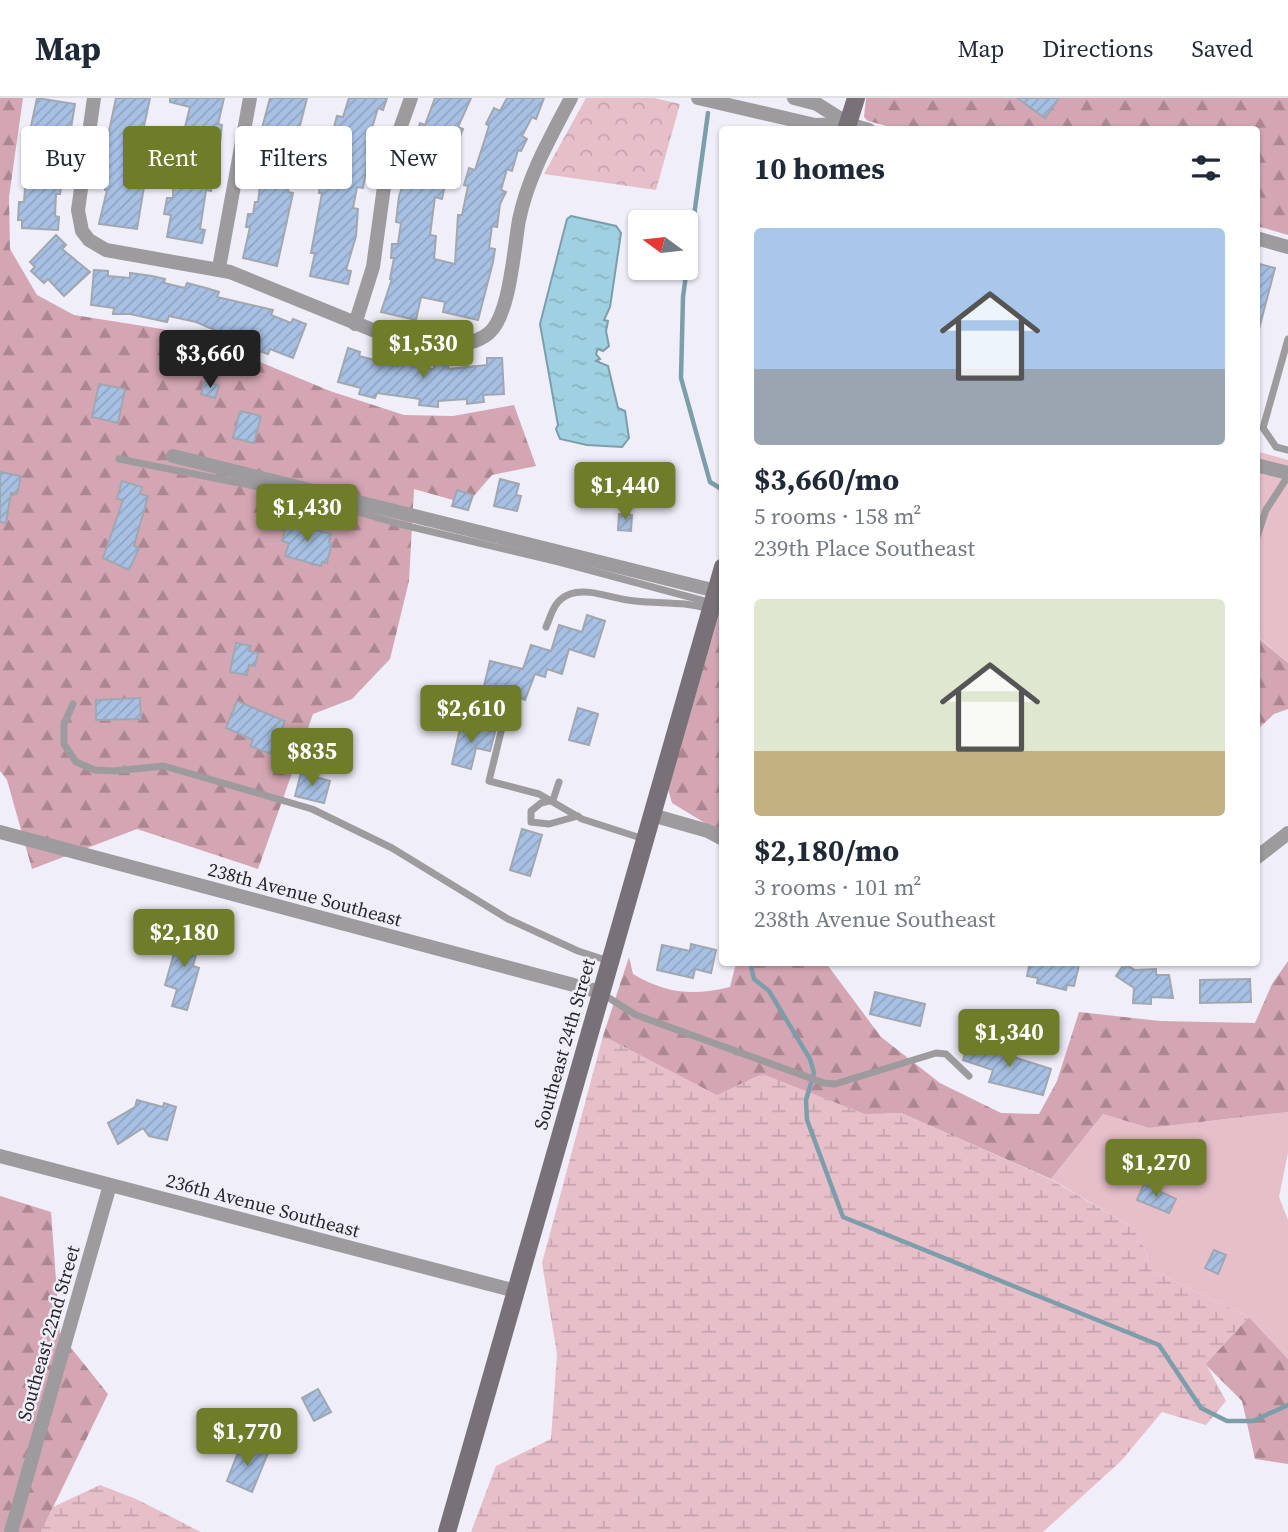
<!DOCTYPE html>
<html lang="en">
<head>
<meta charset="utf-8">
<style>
	body { margin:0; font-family:"Source Serif 4",serif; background:#f2f2f3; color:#1f2937; height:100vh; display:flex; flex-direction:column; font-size:26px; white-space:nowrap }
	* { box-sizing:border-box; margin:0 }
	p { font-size:23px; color:#747a83 }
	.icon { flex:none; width:38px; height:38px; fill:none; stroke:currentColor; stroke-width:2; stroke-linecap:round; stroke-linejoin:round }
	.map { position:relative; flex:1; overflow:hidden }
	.details { position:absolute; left:719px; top:28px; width:541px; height:840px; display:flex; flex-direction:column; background:#fff; border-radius:7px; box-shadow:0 2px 5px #0004 }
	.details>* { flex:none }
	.guide { position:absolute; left:21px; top:28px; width:593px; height:63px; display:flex; gap:14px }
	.needle { width:46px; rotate:285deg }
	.fabs { position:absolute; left:628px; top:112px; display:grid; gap:14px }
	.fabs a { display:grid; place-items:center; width:70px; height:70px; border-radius:7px; background:#fff; box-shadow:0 2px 5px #0004; font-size:35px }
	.price { position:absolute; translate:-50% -60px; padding:0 16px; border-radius:7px; background:#6f7d2b; color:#fff; font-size:23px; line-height:46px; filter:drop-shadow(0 2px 4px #0008) }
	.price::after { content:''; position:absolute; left:50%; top:42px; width:21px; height:16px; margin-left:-10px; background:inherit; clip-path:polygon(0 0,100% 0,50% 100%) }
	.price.active { background:#222; color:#fff }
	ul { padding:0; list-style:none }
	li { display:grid; align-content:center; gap:14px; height:371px; padding:0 35px }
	li span { display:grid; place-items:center; height:217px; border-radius:7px; color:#555 }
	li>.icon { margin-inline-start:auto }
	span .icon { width:126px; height:126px; fill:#fffc; stroke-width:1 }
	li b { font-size:30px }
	h2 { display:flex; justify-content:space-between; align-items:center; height:84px; padding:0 35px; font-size:30px }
	.tag { padding:0 24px; border-radius:7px; background:#fff; box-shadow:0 2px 5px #0004; font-size:24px; line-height:63px }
	.tag.active { background:#6f7d2b; color:#fff }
	header { display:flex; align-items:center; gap:42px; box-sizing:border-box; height:98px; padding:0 35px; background:#fff; border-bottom:2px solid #e0e1e3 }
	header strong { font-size:33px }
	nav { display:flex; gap:38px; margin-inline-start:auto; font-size:24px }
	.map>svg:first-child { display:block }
	.green { fill:#e6bfc9 }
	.forest { fill:url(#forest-firs) }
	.wetland { fill:url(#wetland-marsh) }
	.park { fill:url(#park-crowns) }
	.water { fill:url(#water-ripples); stroke:#7c9eab; stroke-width:2 }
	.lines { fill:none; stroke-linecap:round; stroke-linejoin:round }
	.stream { stroke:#7c9eab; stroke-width:4.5 }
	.building { fill:url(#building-hatch); stroke:#a1a7b0; stroke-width:2 }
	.lane { stroke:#9e9b9e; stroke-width:7 }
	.street { stroke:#9e9b9e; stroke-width:14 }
	.secondary { stroke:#787278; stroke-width:18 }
	.labels { text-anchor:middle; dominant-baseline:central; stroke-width:5; stroke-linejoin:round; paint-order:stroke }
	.street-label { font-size:19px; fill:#27272b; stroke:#efeef9 }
</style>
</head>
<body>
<header>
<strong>Map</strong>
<nav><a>Map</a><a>Directions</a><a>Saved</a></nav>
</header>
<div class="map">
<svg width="1288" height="1434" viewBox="0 0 1288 1434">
	<defs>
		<pattern id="forest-firs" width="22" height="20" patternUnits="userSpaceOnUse" patternTransform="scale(1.75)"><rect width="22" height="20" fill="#d4a6b3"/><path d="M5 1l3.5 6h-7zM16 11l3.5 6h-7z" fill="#ac8792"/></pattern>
		<pattern id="wetland-marsh" width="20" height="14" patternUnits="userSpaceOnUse" patternTransform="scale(1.75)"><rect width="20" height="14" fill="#e6bfc9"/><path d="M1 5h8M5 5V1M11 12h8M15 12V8" fill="none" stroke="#c5a4ad"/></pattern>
		<pattern id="park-crowns" width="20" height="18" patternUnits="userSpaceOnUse" patternTransform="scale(1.75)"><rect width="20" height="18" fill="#e6bfc9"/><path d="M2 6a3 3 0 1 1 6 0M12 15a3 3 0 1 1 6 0" fill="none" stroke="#c5a4ad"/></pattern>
		<pattern id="water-ripples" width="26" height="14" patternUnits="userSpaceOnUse" patternTransform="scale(1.75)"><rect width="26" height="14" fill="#a0d1e2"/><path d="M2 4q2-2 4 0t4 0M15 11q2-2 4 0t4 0" fill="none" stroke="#8ab3c2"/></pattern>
		<pattern id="building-hatch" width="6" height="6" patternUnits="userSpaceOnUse" patternTransform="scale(1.75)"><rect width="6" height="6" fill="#a7c0e3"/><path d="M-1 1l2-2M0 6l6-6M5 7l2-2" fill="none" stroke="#90a5c3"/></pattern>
	</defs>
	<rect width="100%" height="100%" fill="#efeef9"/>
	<g class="green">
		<polygon points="1256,353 1288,362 1288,565 1257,538"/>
		<polygon points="1288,1014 1288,1055 1279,1099 1288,1122 1288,1261 1249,1219 1151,1172 1139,1133 1051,1081 1103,1016 1149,1030"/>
	</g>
	<g class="forest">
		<polygon points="0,0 23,0 9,99 10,151 37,197 74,217 162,231 219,247 330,293 404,317 453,318 514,307 536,368 492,377 467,406 414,391 409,483 390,561 352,601 313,616 258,771 137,731 32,771 7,682 0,673"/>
		<polygon points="866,0 1288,0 1288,137 1257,128 1256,32 898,31 868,23 864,19"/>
		<polygon points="723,503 723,736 672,705 668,691"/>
		<polygon points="1256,538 1288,565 1288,611 1274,616 1257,632"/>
		<path d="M 629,859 L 633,876 C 667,896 693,898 730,889 L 736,865 L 826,865 L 881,939 L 940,985 L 1001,1015 L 1039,1016 L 1057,983 L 1079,914 L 1160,923 L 1255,925 L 1272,886 L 1288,863 L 1288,1014 L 1149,1030 L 1103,1016 L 1051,1081 L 901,1015 L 865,1017 L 762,976 L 717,998 L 603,938 Z"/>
		<polygon points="0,1098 51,1114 60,1236 108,1296 41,1434 0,1434"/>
		<polygon points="1249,1219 1288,1261 1288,1366 1255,1361 1242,1303 1205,1266"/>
	</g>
	<g class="wetland">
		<polygon points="603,938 717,997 762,976 865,1016 901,1015 1050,1081 1139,1133 1151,1172 1249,1219 1206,1266 1226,1303 1206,1327 1162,1314 1121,1363 1043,1434 471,1434 496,1368 551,1341 557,1256 542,1165"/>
		<polygon points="100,1387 136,1401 201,1434 41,1434 53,1409"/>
	</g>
	<polygon class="park" points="586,0 654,0 680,6 656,92 544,76"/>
	<polygon class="water" points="571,118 616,128 621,135 610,209 604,222 608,223 606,233 609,248 603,253 598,251 596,256 600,261 596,263 608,268 618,310 625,313 629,340 622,349 587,347 560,341 556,331 558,327 540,226 567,121"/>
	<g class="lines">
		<g class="stream">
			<polyline points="708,15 683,199 681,280 710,384 723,392"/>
			<polyline points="750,864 754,881 769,893 810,961 814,975 806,1002 807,1022 843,1119 1159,1247 1201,1310 1227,1323 1253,1323 1288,1307"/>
		</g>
	</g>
	<g class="building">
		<polygon points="37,0 75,6 60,96 56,96 55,118 59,119 58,132 22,130 22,122 18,122 19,104 24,104 26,74 23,73 27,51 23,50 26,33 30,33"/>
		<polygon points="116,0 150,0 140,47 146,49 141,66 139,89 144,89 137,131 99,126 107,92 105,92 107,68 102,67"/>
		<polygon points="170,0 224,0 218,26 222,27 220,45 217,57 213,57 209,78 213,78 211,93 206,92 200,131 205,132 202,145 167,139 171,117 164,116 167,100 173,100 174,61 177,61 190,9 170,4"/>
		<polygon points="270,0 307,0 294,51 300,52 296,69 292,68 289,79 288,94 293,95 277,168 243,160 250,129 246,129 248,116 253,116 255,104 258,104 262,70 257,69 265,35 261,34"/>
		<polygon points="349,0 387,0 383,12 378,10 371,33 365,53 369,54 363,90 357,89 353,110 358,111 356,138 346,172 351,173 348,186 310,178 315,155 311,155 322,95 319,95 321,77 326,78 337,35 333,33 337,18 343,19"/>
		<polygon points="435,0 471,0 458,29 463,31 456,48 451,46 441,82 446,83 442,101 435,99 430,137 436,138 434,161 455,166 458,117 462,117 468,88 464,87 469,70 475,72 489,28 486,26 494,10 500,13 507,0 544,0 536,21 532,19 522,38 527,41 521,53 518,52 512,73 507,71 501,92 506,94 500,106 497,129 492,128 489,150 495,151 493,164 478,222 443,214 445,204 421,199 416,222 381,214 392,181 390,181 394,160 391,160 392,146 398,146 401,125 396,124 399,98 411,65 406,63 420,25 425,27"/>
		<polygon points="1017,0 1059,0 1045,20"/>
		<polygon points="56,137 66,147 62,151 90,174 64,198 48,181 44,185 31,173 35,169 30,164"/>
		<polygon points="1256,165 1275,170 1259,231 1256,231"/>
		<polygon points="94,172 108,173 108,178 130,180 130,175 152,178 165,181 164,185 185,190 187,185 206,190 219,194 217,199 273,212 271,217 291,225 293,221 306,226 293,260 270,251 268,256 215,238 217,233 196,224 169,218 167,224 130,216 113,216 114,210 91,207"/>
		<polygon points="348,250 360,254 359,258 398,268 399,264 412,265 412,269 434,271 434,265 449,266 448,271 487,267 487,260 502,260 504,296 483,297 484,304 467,306 467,301 438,303 438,309 419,307 420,301 377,295 375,300 359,296 361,290 338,284"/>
		<polygon points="205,283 219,288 215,300 201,296"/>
		<polygon points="99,286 125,291 118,325 92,319"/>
		<polygon points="240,313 261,318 254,345 233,340"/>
		<polygon points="0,374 21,378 17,396 11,395 6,425 0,424"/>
		<polygon points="500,381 519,386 516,397 521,398 517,413 494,408"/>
		<polygon points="122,383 142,389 140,396 148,398 134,448 139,450 129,472 103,460 123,402 117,401"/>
		<polygon points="457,392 473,397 468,412 452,408"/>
		<polygon points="619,416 632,417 631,433 618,432"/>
		<polygon points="287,424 331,436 329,444 332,445 327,465 322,464 321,468 285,458 289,445 282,443"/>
		<polygon points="587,517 605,523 594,559 569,551 562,576 547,571 545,579 535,576 525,602 500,593 498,600 482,596 490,563 523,571 531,547 551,553 559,527 582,534"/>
		<polygon points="236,545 251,548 249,553 258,555 255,568 249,567 247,577 230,574"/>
		<polygon points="140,600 141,621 96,622 96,602"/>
		<polygon points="237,603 285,623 271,656 250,648 253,642 226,630"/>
		<polygon points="578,610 598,616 589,647 569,642"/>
		<polygon points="461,626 495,634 490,653 476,650 471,671 452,666"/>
		<polygon points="301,675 330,683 324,705 295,698"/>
		<polygon points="522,731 542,737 530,778 510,772"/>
		<polygon points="185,833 201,837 193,868 199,870 187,912 172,908 177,891 165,887 179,838 183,839"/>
		<polygon points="691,846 716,852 711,875 695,871 693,880 657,872 662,847 690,853"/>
		<polygon points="1030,864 1079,867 1074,888 1067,887 1066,892 1037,885 1038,880 1027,878"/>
		<polygon points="1124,866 1135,872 1156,871 1156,877 1169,877 1173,900 1151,899 1151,906 1133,905 1134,890 1116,878"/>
		<polygon points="1250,881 1251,904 1200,905 1200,882"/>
		<polygon points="875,894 925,906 920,928 870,916"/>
		<polygon points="970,941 987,947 986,950 1051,971 1043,997 989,984 993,972 963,962"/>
		<polygon points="137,1002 163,1009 164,1005 176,1009 167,1042 149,1038 143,1030 118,1046 108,1025 135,1009"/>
		<polygon points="1144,1086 1176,1101 1169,1115 1137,1102"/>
		<polygon points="1214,1152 1226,1157 1218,1176 1205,1170"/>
		<polygon points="318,1291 331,1314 314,1323 302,1300"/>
		<polygon points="247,1346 268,1355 252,1394 227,1383 239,1352 244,1353"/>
	</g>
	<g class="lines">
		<g class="lane">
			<polyline points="1288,241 1263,330 1276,349 1288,352"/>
			<polyline points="119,361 309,399 395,425 559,464 712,505"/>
			<polyline points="1256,442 1266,412 1288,378"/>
			<path d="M 546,529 C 552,515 554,502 570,496 C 589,489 615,502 635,503 C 663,506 682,503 710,511"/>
			<polyline points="508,605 489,683 539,696 582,721 644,741"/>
			<polyline points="73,606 64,626 64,646 76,664 95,672 114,673 164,668 312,711 392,750 508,821 578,853 609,863"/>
			<polyline points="559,684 553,702 541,705 531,713 531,724 549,726 578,718"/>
			<polyline points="601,895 636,917 824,985 835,986 936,955 946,956 969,978"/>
		</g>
		<g class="street">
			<path d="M 94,0 L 78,112 L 82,133 L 89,142 L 106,152 L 230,174 L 390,239 C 420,246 463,256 489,235 C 510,217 514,150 519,122 C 528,78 550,40 571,0"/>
			<polyline points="698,0 815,27 848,26 869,32"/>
			<polyline points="794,0 817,6 847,25"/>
			<polyline points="1256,140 1288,149"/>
			<polyline points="219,170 250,0"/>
			<polyline points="355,226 373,169 387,67 411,0"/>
			<polyline points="173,358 716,493"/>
			<polyline points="1256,367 1288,375"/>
			<polyline points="652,717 708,733 723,741"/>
			<polyline points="0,734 600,894"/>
			<polyline points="1256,760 1288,735"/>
			<polyline points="0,1058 516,1193"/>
			<polyline points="11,1434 110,1087"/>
		</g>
		<g class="secondary">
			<polyline points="846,32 856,0"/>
			<polyline points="447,1434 723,469"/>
		</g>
	</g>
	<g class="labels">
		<g class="street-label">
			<text transform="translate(305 796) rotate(15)">238th Avenue Southeast</text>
			<text transform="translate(564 946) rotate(-74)">Southeast 24th Street</text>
			<text transform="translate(263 1107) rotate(15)">236th Avenue Southeast</text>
			<text transform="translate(48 1235) rotate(-74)">Southeast 22nd Street</text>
		</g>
	</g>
</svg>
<div class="fabs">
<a><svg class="needle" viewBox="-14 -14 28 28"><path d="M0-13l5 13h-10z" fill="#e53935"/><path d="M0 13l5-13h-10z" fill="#747a83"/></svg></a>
</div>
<b class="price" style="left:423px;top:282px">$1,530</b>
<b class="price active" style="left:210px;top:292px">$3,660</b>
<b class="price" style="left:625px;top:424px">$1,440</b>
<b class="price" style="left:307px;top:446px">$1,430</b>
<b class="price" style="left:471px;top:647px">$2,610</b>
<b class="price" style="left:312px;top:690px">$835</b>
<b class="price" style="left:184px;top:871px">$2,180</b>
<b class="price" style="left:1009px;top:971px">$1,340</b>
<b class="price" style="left:1156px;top:1101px">$1,270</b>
<b class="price" style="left:247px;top:1370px">$1,770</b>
<div class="guide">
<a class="tag">Buy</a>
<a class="tag active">Rent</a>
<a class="tag">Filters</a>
<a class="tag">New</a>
</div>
<section class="details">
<h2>10 homes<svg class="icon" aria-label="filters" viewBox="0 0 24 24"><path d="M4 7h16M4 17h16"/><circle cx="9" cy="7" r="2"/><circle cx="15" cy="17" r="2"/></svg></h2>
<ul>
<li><span style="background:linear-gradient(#a9c7e8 65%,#9aa5b1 0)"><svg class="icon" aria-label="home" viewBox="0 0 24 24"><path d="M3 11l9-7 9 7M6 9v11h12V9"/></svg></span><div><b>$3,660/mo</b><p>5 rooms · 158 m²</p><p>239th Place Southeast</p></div></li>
<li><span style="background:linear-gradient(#dfe7d0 70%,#c2b280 0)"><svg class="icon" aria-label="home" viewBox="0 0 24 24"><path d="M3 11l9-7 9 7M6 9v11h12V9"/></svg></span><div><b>$2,180/mo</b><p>3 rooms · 101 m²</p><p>238th Avenue Southeast</p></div></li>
</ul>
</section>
</div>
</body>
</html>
